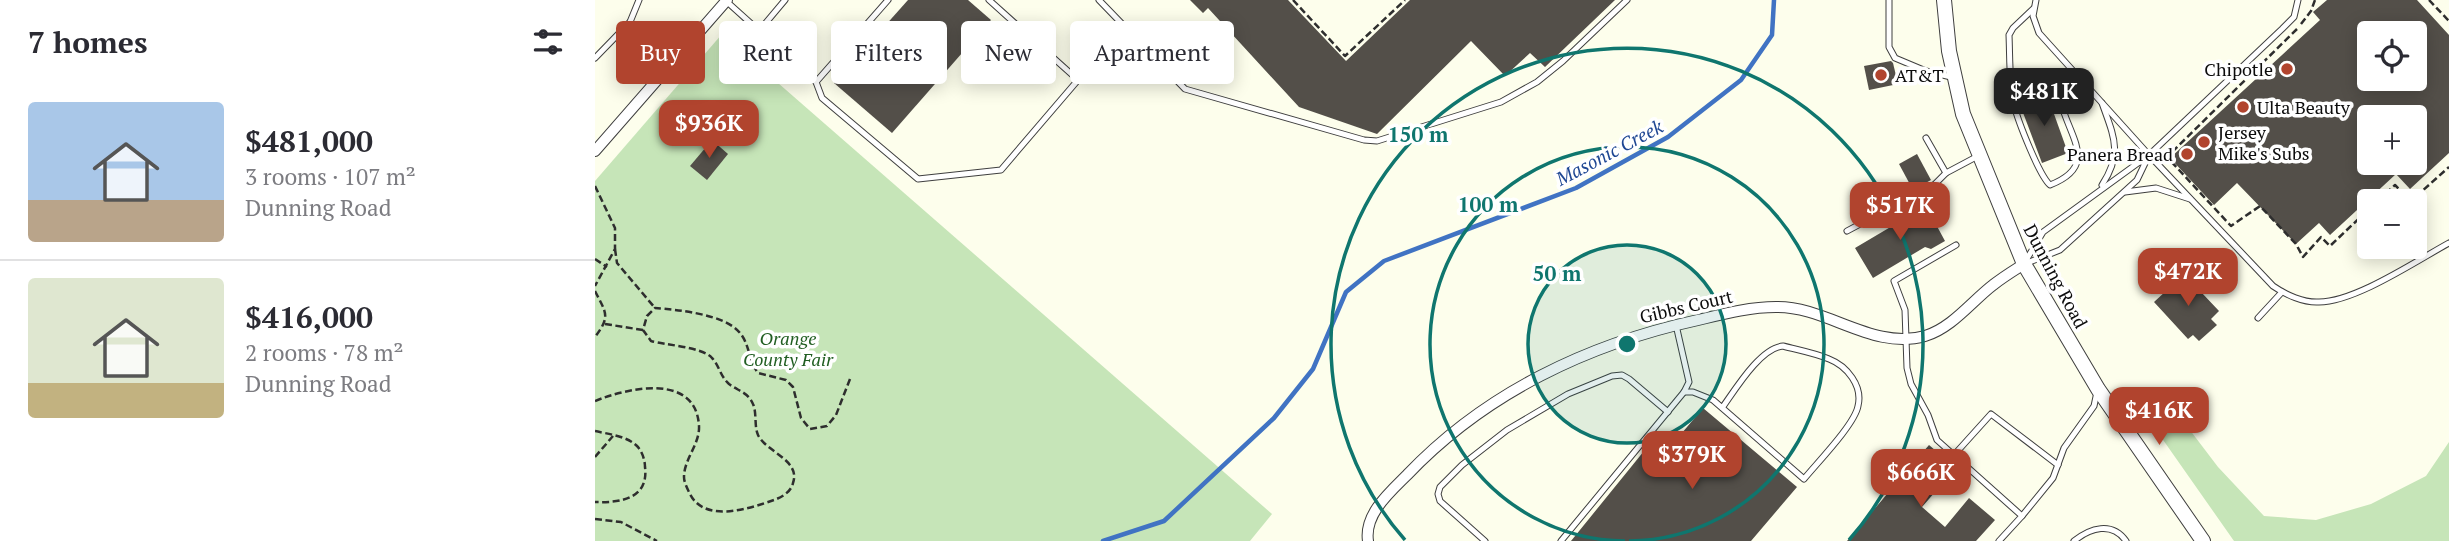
<!DOCTYPE html>
<html lang="en">
<head>
<meta charset="utf-8">
<style>
	body { margin:0; font-family:"PT Serif",serif; background:#f7f7f7; color:#2b2b33; height:100vh; display:flex; flex-direction:column; font-size:26px; white-space:nowrap }
	* { box-sizing:border-box; margin:0 }
	p { font-size:23px; color:#7c7c81 }
	.icon { flex:none; width:38px; height:38px; fill:none; stroke:currentColor; stroke-width:2; stroke-linecap:round; stroke-linejoin:round }
	.map { position:relative; flex:1; overflow:hidden }
	.details { display:flex; flex-direction:column; background:#fff; width:595px }
	.details>* { flex:none }
	.hud { position:absolute; left:21px; top:21px; width:665px; height:63px; display:flex; gap:14px }
	.fabs { position:absolute; left:1762px; top:21px; display:grid; gap:14px }
	.fabs a { display:grid; place-items:center; width:70px; height:70px; border-radius:7px; background:#fff; box-shadow:0 4px 18px #0003; font-size:35px }
	.price { position:absolute; translate:-50% -60px; padding:0 16px; border-radius:14px; background:#b1442e; color:#fff; font-size:23px; line-height:46px; filter:drop-shadow(0 2px 4px #0008) }
	.price::after { content:''; position:absolute; left:50%; top:42px; width:21px; height:16px; margin-left:-10px; background:inherit; clip-path:polygon(0 0,100% 0,50% 100%) }
	.price.current { background:#222; color:#fff }
	ul { padding:0; list-style:none }
	li { display:flex; align-items:center; gap:21px; height:175px; padding:0 28px }
	li+li { border-top:2px solid #e1e1e2 }
	li span { display:grid; place-items:center; flex:none; width:196px; height:140px; border-radius:7px; color:#555 }
	li>.icon { margin-inline-start:auto }
	span .icon { width:84px; height:84px; fill:#fffc; stroke-width:1 }
	li b { font-size:30px }
	h2 { display:flex; justify-content:space-between; align-items:center; height:84px; padding:0 28px; font-size:30px }
	.tag { padding:0 24px; border-radius:7px; background:#fff; box-shadow:0 4px 18px #0003; font-size:24px; line-height:63px }
	.tag.current { background:#b1442e; color:#fff }
	main { display:flex; flex:1; min-height:0 }
	.map>svg:first-child { display:block }
	.green { fill:#c6e5b8 }
	.lines { fill:none; stroke-linecap:round; stroke-linejoin:round }
	.stream { stroke:#4073c3; stroke-width:4.5 }
	.building { fill:#534f49; fill-rule:evenodd }
	.service-casing { stroke:#3f3f3f; stroke-width:7 }
	.minor-casing { stroke:#3f3f3f; stroke-width:12 }
	.tertiary-casing { stroke:#3f3f3f; stroke-width:16 }
	.path { stroke:#2e2e2e; stroke-width:2.5; stroke-dasharray:7 3.5; stroke-linecap:butt }
	.service { stroke:#fff; stroke-width:5 }
	.minor { stroke:#fff; stroke-width:10 }
	.tertiary { stroke:#fff; stroke-width:14 }
	.ring { fill:none; stroke:#0f766e; stroke-width:3.5 }
	.poi-dot { fill:#b1442e; stroke:#fff; stroke-width:2.5 }
	.labels { text-anchor:middle; dominant-baseline:central; stroke-width:7; stroke-linejoin:round; paint-order:stroke }
	.poi-label { font-size:18px; fill:#0c0c0c; stroke:#fff; text-anchor:start }
	.street-label { font-size:18px; fill:#0c0c0c; stroke:#fff }
	.park-label { font-size:18px; font-style:italic; fill:#215e22; stroke:#fff }
	.water-label { font-size:19px; font-style:italic; fill:#1f4793; stroke:#fff }
	.centre { fill:#0f766e; stroke:#fff; stroke-width:3.5 }
	.ring-label { font-size:21px; text-anchor:middle; font-weight:bold; fill:#0f766e; stroke:#fff; stroke-width:7; stroke-linejoin:round; paint-order:stroke }
</style>
</head>
<body>
<main>
<section class="details">
<h2>7 homes<svg class="icon" aria-label="filters" viewBox="0 0 24 24"><path d="M4 7h16M4 17h16"/><circle cx="9" cy="7" r="2"/><circle cx="15" cy="17" r="2"/></svg></h2>
<ul>
<li><span style="background:linear-gradient(#a9c7e8 70%,#b9a48a 0)"><svg class="icon" aria-label="home" viewBox="0 0 24 24"><path d="M3 11l9-7 9 7M6 9v11h12V9"/></svg></span><div><b>$481,000</b><p>3 rooms · 107 m²</p><p>Dunning Road</p></div></li>
<li><span style="background:linear-gradient(#dfe7d0 75%,#c2b280 0)"><svg class="icon" aria-label="home" viewBox="0 0 24 24"><path d="M3 11l9-7 9 7M6 9v11h12V9"/></svg></span><div><b>$416,000</b><p>2 rooms · 78 m²</p><p>Dunning Road</p></div></li>
</ul>
</section>
<div class="map">
<svg width="1854" height="541" viewBox="0 0 1854 541">
	<rect width="100%" height="100%" fill="#fdfeec"/>
	<g class="green">
		<polygon points="127,34 677,514 655,541 0,541 0,181"/>
		<polygon points="1585,417 1623,467 1669,516 1721,520 1776,504 1831,476 1854,442 1854,541 1639,541 1566,437"/>
	</g>
	<g class="lines">
		<polyline class="stream" points="508,541 569,521 679,418 718,369 751,292 789,261 981,188 1073,137 1146,80 1177,35 1179,0"/>
	</g>
	<g class="building">
		<polygon points="313,0 373,0 396,20 297,133 239,83"/>
		<polygon points="595,0 693,0 751,61 815,0 1020,0 950,67 935,53 910,76 876,41 782,134 704,107 613,8 608,13"/>
		<path d="M 1732,0 L 1822,0 L 1854,35 L 1854,153 L 1815,189 L 1801,174 L 1735,235 L 1724,223 L 1701,244 L 1642,183 L 1619,205 L 1575,158 L 1725,20 L 1718,12 ZM 1774,33 L 1820,33 L 1820,79 L 1774,79 ZM 1774,117 L 1820,117 L 1820,163 L 1774,163 Z"/>
		<polygon points="1296,61 1298,63 1303,84 1274,90 1269,66"/>
		<polygon points="1448,92 1452,101 1454,100 1473,153 1447,163 1427,110 1430,109 1426,100"/>
		<polygon points="117,140 133,154 112,180 95,166"/>
		<polygon points="1322,154 1336,180 1318,190 1304,164"/>
		<polygon points="1331,206 1350,241 1336,249 1330,247 1278,278 1260,248"/>
		<polygon points="1589,274 1624,311 1616,319 1622,325 1604,341 1598,335 1593,339 1559,302 1571,291 1567,287 1575,280 1578,283"/>
		<polygon points="1108,408 1202,487 1156,541 976,541 1062,435 1076,446"/>
		<polygon points="1334,445 1361,468 1327,507 1350,527 1374,498 1400,520 1381,541 1252,541"/>
	</g>
	<g class="lines">
		<g class="service-casing">
			<g id="service">
				<polyline points="44,0 35,22 45,39 75,65"/>
				<polyline points="504,0 590,89 769,140 782,141 906,102 942,82 968,61 1032,0"/>
				<polyline points="1294,0 1294,47 1300,58 1331,71 1356,77"/>
				<path d="M 1441,0 L 1438,16 L 1444,33 L 1554,155 L 1678,286 C 1691,295 1709,303 1724,302 C 1760,302 1821,261 1854,243"/>
				<polyline points="131,1 221,82 293,0"/>
				<path d="M 1438,9 L 1418,28 L 1414,35 C 1415,57 1414,84 1419,105 C 1423,121 1444,175 1455,185 C 1504,166 1475,138 1466,103 L 1467,94 L 1486,79"/>
				<polyline points="164,31 190,0"/>
				<polyline points="0,58 35,22"/>
				<polyline points="221,82 227,98 323,179 406,170 483,80 394,0"/>
				<path d="M 1507,103 C 1519,137 1528,153 1507,185"/>
				<polyline points="1331,138 1351,173 1383,156"/>
				<polyline points="1530,192 1561,188 1595,199"/>
				<polyline points="1252,231 1340,184 1351,173"/>
				<polyline points="1361,245 1299,281 1310,310 1312,368 1316,384 1333,415 1342,440 1427,516 1404,541"/>
				<polyline points="1430,262 1448,232 1554,155 1687,29 1699,17 1703,0"/>
				<polyline points="1432,263 1465,250 1542,180 1553,157"/>
				<polyline points="1663,318 1687,292"/>
				<path d="M 1089,392 L 1098,392 L 1118,400 L 1209,479 C 1222,463 1260,424 1263,406 C 1268,386 1252,366 1234,359 C 1220,353 1203,350 1188,346 C 1165,348 1140,390 1127,408"/>
				<polyline points="1359,455 1396,414 1463,465"/>
				<polyline points="1427,516 1458,478 1469,448 1499,406 1502,392"/>
				<polyline points="890,541 845,501 843,494 845,487 867,465 912,430 973,394 1017,376 1027,375 1034,379 1073,412"/>
				<polyline points="966,541 1089,392 1094,382 1081,325"/>
				<path d="M 1479,541 C 1495,528 1517,521 1531,541"/>
			</g>
		</g>
		<g class="minor-casing">
			<g id="minor">
				<polyline points="0,151 132,0"/>
				<path d="M 773,541 C 769,514 795,492 812,475 C 890,393 993,344 1103,320 C 1128,314 1154,307 1181,307 C 1232,306 1278,351 1330,336 C 1357,328 1377,301 1398,285 C 1408,277 1418,271 1429,264"/>
			</g>
		</g>
		<g class="tertiary-casing">
			<polyline id="tertiary" points="1349,0 1354,51 1368,114 1429,264 1503,389 1608,541"/>
		</g>
		<g class="path">
			<polyline points="698,0 750,56 810,0"/>
			<polyline points="1834,0 1854,21"/>
			<polyline points="1706,24 1716,11 1720,0"/>
			<polyline points="1702,29 1572,157 1636,226 1665,206 1701,244 1708,257 1726,237 1735,246 1774,209"/>
			<polyline points="0,186 20,228 20,249 0,286"/>
			<polyline points="1783,201 1800,185 1816,201 1854,167"/>
			<polyline points="20,249 22,263 60,308"/>
			<polyline points="0,259 12,267"/>
			<path d="M 0,291 C 11,313 16,316 0,337"/>
			<polyline points="10,324 48,330"/>
			<path d="M 0,401 C 32,388 101,372 104,426 C 105,444 89,459 89,477 C 89,482 92,488 94,492 C 108,524 153,509 179,500 C 187,497 196,492 198,483 C 206,460 171,452 163,435 C 159,426 162,413 158,404 C 153,392 143,391 134,384 C 125,376 124,365 117,358 C 108,347 70,345 56,341 L 48,330 L 52,316 L 60,308 C 83,310 130,314 145,333 C 154,343 154,361 163,373 L 191,380 L 198,387 L 206,418 L 215,429 L 232,426 L 241,415 L 255,379"/>
			<path d="M 0,431 C 13,434 32,436 42,446 C 47,451 50,460 50,467 C 54,499 25,503 0,502"/>
			<polyline points="0,457 18,436"/>
			<polyline points="0,519 26,522 62,541"/>
		</g>
		<use href="#service" class="service"/>
		<use href="#minor" class="minor"/>
		<use href="#tertiary" class="tertiary"/>
	</g>
	<circle cx="1032" cy="344" r="99" fill="#0f766e" fill-opacity=".12"/>
	<g class="ring">
		<circle cx="1032" cy="344" r="99"/>
		<path d="M1030 541A197 197 0 1 1 1034 541"/>
		<path d="M810 540A296 296 0 1 1 1254 540"/>
	</g>
	<g class="poi-dot">
		<circle cx="1692" cy="69" r="7"/>
		<circle cx="1286" cy="75" r="7"/>
		<circle cx="1648" cy="107" r="7"/>
		<circle cx="1609" cy="142" r="7"/>
		<circle cx="1592" cy="154" r="7"/>
	</g>
	<g class="labels">
		<g class="poi-label">
			<text x="1678" y="69" text-anchor="end">Chipotle</text>
			<text x="1300" y="75">AT&amp;T</text>
			<text x="1662" y="107">Ulta Beauty</text>
			<text x="1623" y="132">Jersey<tspan x="1623" dy="21">Mike's Subs</tspan></text>
			<text x="1578" y="154" text-anchor="end">Panera Bread</text>
		</g>
		<g class="street-label">
			<text transform="translate(1461 276) rotate(62)">Dunning Road</text>
			<text transform="translate(1091 306) rotate(-13)">Gibbs Court</text>
		</g>
		<g class="park-label">
			<text x="193" y="338">Orange<tspan x="193" dy="21">County Fair</tspan></text>
		</g>
		<g class="water-label">
			<text transform="translate(1014 152) rotate(-28)">Masonic Creek</text>
		</g>
	</g>
	<circle cx="1032" cy="344" r="10" class="centre"/>
	<g class="ring-label">
		<text x="823" y="142">150 m</text>
		<text x="893" y="212">100 m</text>
		<text x="962" y="281">50 m</text>
	</g>
</svg>
<div class="fabs">
<a><svg class="icon" aria-label="locate" viewBox="0 0 24 24"><circle cx="12" cy="12" r="6"/><path d="M12 2v4M12 18v4M2 12h4M18 12h4"/></svg></a>
<a>+</a>
<a>−</a>
</div>
<b class="price current" style="left:1449px;top:128px">$481K</b>
<b class="price" style="left:114px;top:160px">$936K</b>
<b class="price" style="left:1305px;top:242px">$517K</b>
<b class="price" style="left:1593px;top:308px">$472K</b>
<b class="price" style="left:1564px;top:447px">$416K</b>
<b class="price" style="left:1097px;top:491px">$379K</b>
<b class="price" style="left:1326px;top:509px">$666K</b>
<div class="hud">
<a class="tag current">Buy</a>
<a class="tag">Rent</a>
<a class="tag">Filters</a>
<a class="tag">New</a>
<a class="tag">Apartment</a>
</div>
</div>
</main>
</body>
</html>
